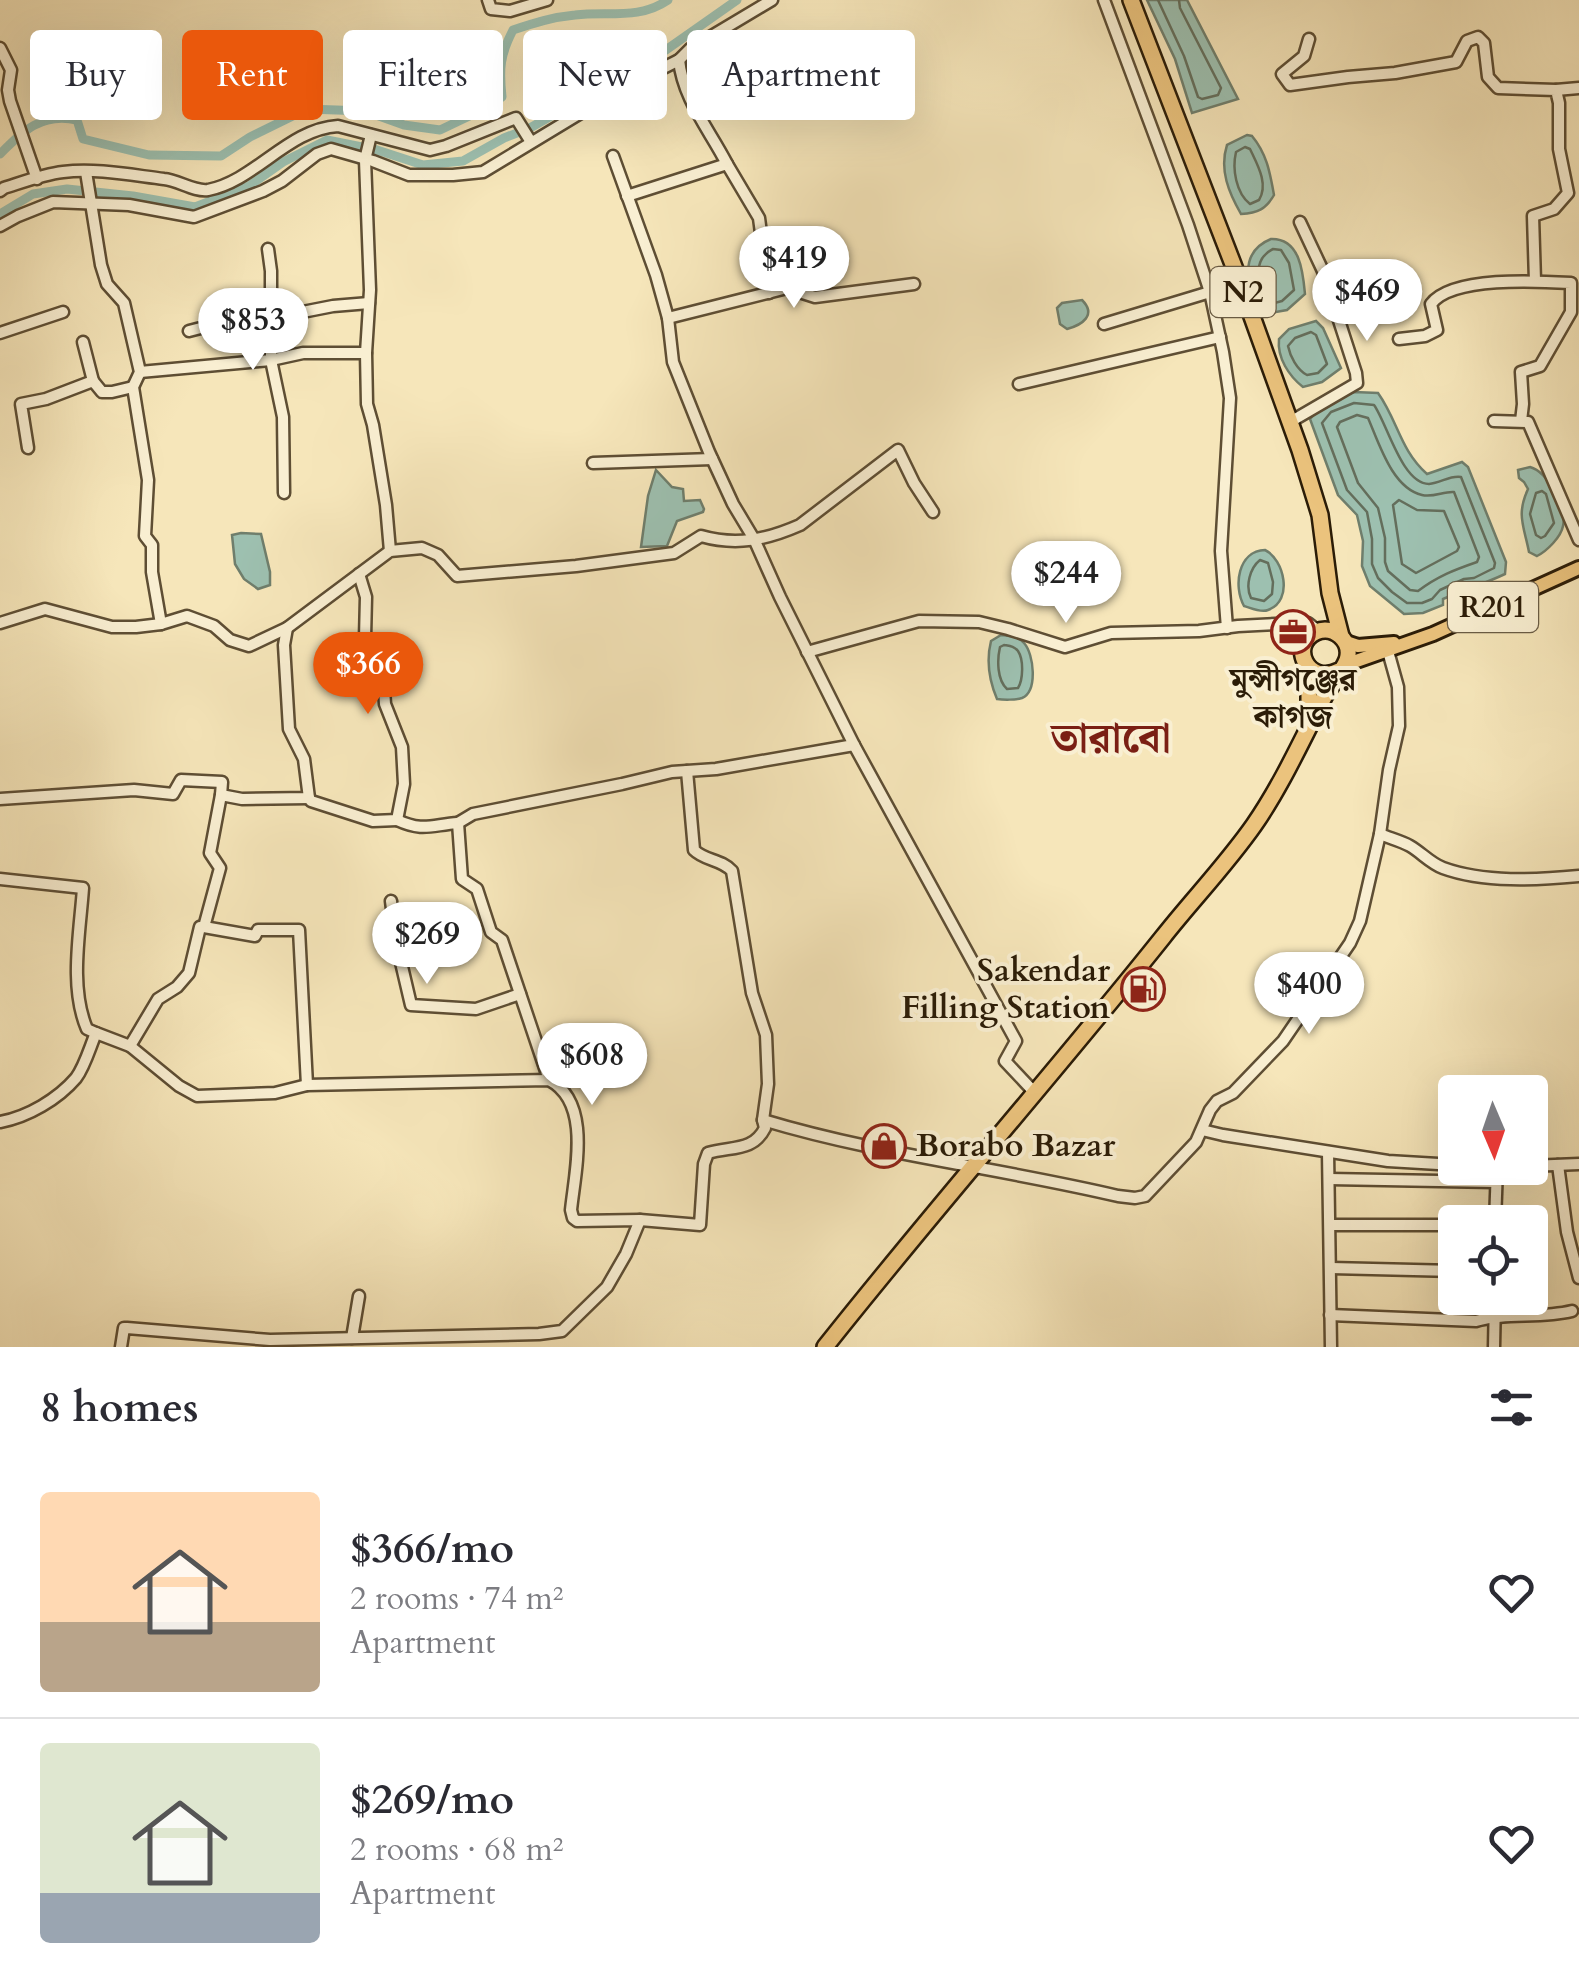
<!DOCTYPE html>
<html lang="en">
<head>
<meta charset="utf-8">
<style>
	body { margin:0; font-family:Cardo,"Noto Serif Bengali",serif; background:#f2f2f3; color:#2b2b33; height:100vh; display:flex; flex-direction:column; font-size:38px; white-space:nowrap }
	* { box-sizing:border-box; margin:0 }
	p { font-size:32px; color:#7c7c81 }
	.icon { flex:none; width:55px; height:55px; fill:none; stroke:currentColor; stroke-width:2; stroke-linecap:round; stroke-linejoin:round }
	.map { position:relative; height:1347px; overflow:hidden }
	.panel { display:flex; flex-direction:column; background:#fff; flex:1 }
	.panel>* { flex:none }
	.hud { position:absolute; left:30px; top:30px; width:1000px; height:90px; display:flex; gap:20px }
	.needle { width:65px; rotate:178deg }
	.tools { position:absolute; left:1438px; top:1075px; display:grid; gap:20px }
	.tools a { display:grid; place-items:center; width:110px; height:110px; border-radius:10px; background:#fff; box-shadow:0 10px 40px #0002; font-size:50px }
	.price { position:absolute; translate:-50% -85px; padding:0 22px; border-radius:35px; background:#fff; color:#222; font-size:32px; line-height:65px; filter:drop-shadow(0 2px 5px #0008) }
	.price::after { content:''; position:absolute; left:50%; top:60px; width:30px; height:22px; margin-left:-15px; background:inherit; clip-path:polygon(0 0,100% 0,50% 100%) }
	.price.selected { background:#ea580c; color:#fff }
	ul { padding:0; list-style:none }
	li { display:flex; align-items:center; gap:30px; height:250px; padding:0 40px }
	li+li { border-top:2px solid #e1e1e2 }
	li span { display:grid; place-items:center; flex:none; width:280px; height:200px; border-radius:10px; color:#555 }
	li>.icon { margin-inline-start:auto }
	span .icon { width:120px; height:120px; fill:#fffc; stroke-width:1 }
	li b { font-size:42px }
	h2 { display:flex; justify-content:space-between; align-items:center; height:120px; padding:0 40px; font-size:42px }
	.tag { padding:0 35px; border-radius:10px; background:#fff; box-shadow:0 10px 40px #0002; font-size:35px; line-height:90px }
	.tag.selected { background:#ea580c; color:#fff }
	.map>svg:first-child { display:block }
	.water { fill:#9dc0b0; stroke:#6f7e6c; stroke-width:2.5 }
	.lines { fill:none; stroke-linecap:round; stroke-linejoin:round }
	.shore { stroke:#646e5c; stroke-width:2.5 }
	.canal { stroke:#9dc0b0; stroke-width:9 }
	.minor-casing { stroke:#5e4e34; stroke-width:15 }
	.major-casing { stroke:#2b1c07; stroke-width:18 }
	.highway-casing { stroke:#2b1c07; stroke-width:20 }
	.minor { stroke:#f9efd2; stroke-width:10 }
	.major { stroke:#ebc37d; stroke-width:12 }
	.highway { stroke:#ebc37d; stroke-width:15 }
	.labels { text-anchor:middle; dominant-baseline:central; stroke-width:8; stroke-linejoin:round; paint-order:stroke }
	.shield { fill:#f9efd2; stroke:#695b44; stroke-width:2.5 }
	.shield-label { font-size:30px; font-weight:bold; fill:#2b1c07 }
	.poi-label { font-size:32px; font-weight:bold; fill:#2b1c07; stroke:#f9efd2 }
	.district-label { font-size:42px; font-weight:bold; fill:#7a1f14; stroke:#f9efd2 }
</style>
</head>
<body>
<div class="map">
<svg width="1579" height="1347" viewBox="0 0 1579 1347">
	<rect width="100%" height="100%" fill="#f6e6ba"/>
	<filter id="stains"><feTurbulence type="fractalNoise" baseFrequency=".002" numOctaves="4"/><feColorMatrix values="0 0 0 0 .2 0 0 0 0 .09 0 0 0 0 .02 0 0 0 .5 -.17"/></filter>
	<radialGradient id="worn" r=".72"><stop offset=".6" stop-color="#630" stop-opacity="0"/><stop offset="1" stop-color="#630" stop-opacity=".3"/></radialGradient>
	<g class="water">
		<polygon points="1147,0 1187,0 1238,99 1192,113 1175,59"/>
		<path d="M 1247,135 L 1252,136 C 1267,154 1270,173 1274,195 C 1266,209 1258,213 1241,214 C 1229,193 1219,170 1227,145 Z"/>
		<path d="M 1271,239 C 1300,238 1303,272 1305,294 L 1287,310 L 1259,315 C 1249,288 1236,253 1271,239 Z"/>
		<path d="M 1082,300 C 1097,315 1082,325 1067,329 L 1060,324 L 1057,308 L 1062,303 Z"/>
		<path d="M 1316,321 L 1323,328 L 1341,368 L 1322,382 L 1303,387 C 1289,376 1277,358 1279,339 L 1289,329 Z"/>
		<path d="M 1354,392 L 1378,393 C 1398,421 1400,450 1427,474 L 1462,462 L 1468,467 L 1506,562 L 1505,574 C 1484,584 1464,590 1443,599 L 1443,605 L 1423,613 L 1404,614 L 1370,586 L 1362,566 L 1363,541 L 1357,515 L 1338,495 L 1310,419 L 1325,403 Z"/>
		<path d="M 1530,467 C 1548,472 1567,508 1563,526 C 1561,537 1547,551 1537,556 L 1529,552 C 1524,526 1516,515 1528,489 L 1524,482 L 1519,478 L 1518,470 Z"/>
		<polygon points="656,470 672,487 683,489 684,501 700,500 704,509 703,512 677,521 667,546 641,547 648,496"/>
		<polygon points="241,533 261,534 270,572 270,585 258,589 244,579 235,564 232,535"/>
		<path d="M 1265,550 C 1284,559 1294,601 1268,610 C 1261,613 1251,608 1244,606 C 1233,586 1238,551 1265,550 Z"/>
		<path d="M 1001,635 C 1010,636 1018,636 1024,643 C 1034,654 1038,691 1022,698 C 1016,700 1004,700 997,699 C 989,680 986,661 991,641 Z"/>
	</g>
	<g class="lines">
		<g class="shore">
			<polyline points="1158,0 1184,56 1198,97 1202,99 1218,95 1221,88 1180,8 1179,0"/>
			<path d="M 1245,147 L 1250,149 C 1257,164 1269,184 1259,200 L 1250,204 C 1236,193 1232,169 1236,152 Z"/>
			<path d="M 1273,249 L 1281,250 L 1289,263 L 1294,290 L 1282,301 L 1267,305 L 1263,302 C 1258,283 1252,259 1273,249 Z"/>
			<path d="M 1311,332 L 1316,335 L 1327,364 L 1318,373 L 1307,375 C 1297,370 1290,356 1288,346 L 1295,338 Z"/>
			<path d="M 1354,403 L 1374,405 C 1387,423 1402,484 1429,484 C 1441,483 1450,475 1461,477 L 1495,563 L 1494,568 L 1474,578 L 1464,579 L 1440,590 L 1432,599 L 1422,603 L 1407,603 L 1392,592 L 1378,578 L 1372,564 L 1372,539 L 1367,512 L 1347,490 L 1322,423 L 1331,412 Z"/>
			<path d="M 1357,415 L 1368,418 C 1379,443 1392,488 1422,495 C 1433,498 1444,491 1454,492 L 1479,557 L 1477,562 C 1454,570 1438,576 1418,591 L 1410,590 L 1388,571 L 1385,562 L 1385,538 L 1378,508 L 1358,483 L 1337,427 L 1340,422 Z"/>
			<polygon points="1542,491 1546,494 1554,523 1545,536 1541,538 1536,535 1530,514 1536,493"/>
			<polygon points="1399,500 1417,510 1444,511 1459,547 1457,551 1416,573 1402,564 1393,505"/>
			<path d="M 1260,560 L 1268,563 L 1273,582 L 1272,594 L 1264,601 L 1251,598 C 1245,586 1250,568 1260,560 Z"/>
			<path d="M 1004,645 C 1010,646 1014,646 1018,651 C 1024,660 1023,680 1018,688 L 1007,689 C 997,680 997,660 1000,647 Z"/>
		</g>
		<g class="canal">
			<path d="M 0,154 C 23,131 42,112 77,120 L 83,139 L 149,155 L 221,156 L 250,137 L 307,109 L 365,111 L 404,125 L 440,130 L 484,109 L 502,97 C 499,69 500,55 513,30 C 534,23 553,17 575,15 C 608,11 639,20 668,0"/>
			<polyline points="0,214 33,194 67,189 133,196 195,207 249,186 283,162 327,140 377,150 423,165 463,161 504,138 530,128 663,52 737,0"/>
		</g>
		<g class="minor-casing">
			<g id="minor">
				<polyline points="488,0 491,9 510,11 547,0"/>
				<polyline points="1104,0 1188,225 1210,292 1223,352 1230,398 1221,551 1227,628"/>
				<polyline points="1309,39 1304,56 1282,74 1290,85 1348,77 1395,73 1456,62 1467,41 1478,37 1484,43 1488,77 1498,88 1556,90 1559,103 1559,149 1568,193 1554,209 1533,216 1535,281"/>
				<polyline points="0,48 11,70 8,90 10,101 37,179"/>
				<path d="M 679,60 C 683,99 709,129 727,164"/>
				<polyline points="1556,90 1579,88"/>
				<polyline points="371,135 365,160 370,290 366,353 367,404 373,425 386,505 390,551"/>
				<polyline points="613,156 656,275 668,318 673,362 709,452 733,504 754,539 780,597 854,745 1016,1041 1005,1061 1035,1093"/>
				<polyline points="86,172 101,265 107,284 124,303 140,372 133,387 148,480 145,536 152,545 152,572 161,624"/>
				<path d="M 0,191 L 4,188 C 23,182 44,174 63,172 C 96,168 131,175 164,179 C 178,180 194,192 208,190 C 255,181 288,129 338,126 L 430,150 L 446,146 L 516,118 L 531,142"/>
				<polyline points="627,196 727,164 759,218 769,293"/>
				<polyline points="0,226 18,216 53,202 129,205 194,217 263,191 282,181 317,154 331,149 373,161 409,175 453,175 483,172 612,94 679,60 690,49 772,0"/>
				<polyline points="268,249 271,271 271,360 283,417 284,493"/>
				<polyline points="668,318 787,288 815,297 914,284"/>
				<polyline points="1104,324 1210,292"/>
				<polyline points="189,331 228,321 272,318 333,306 369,303"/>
				<polyline points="0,333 63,312"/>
				<path d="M 1399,339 L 1425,336 L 1437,330 L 1431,304 C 1452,276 1537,281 1571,283 L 1571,312 L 1540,366 L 1521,372 L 1523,404 L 1521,421"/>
				<polyline points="83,342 93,381"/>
				<polyline points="140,372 271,360 303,353 366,353"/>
				<polyline points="1019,384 1220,337"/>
				<polyline points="1494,421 1528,422 1579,540"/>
				<polyline points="1290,422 1357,383 1356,373 1323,271 1300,222"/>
				<polyline points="28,448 21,404 46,399 93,381 102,392 112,392 133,387"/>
				<polyline points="593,463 712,459"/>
				<path d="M 0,623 L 45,609 L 112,627 L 136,627 L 161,624 L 187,616 L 214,626 L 230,640 L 249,646 L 287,628 L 390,551 L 422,548 L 438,555 L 457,576 L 576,566 L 674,553 L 701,536 C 736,546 766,540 800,525 L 898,450 L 914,483 L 933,512"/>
				<polyline points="287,628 284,645 289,729 304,759 309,798 242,799 221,795 210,853 220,868 204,927 255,936 258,930 299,930 307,1085"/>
				<polyline points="807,652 919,621 979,622 1008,629 1065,647 1111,633 1199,631 1238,626 1296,623 1308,623 1318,631"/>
				<polyline points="309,798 311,801 373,821 397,820 404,784 402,747 385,704 381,644 365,638 366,597 359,574"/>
				<polyline points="0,799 134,790 173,794 181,780 222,782 221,795"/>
				<path d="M 397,820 C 423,832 431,825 458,823 L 462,879 L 477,889 L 491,932 L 502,940 L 549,1080"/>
				<polyline points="458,823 473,814 622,784 672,772 716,769 854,745"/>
				<path d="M 1380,834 C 1389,838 1401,841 1410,846 C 1422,853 1430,863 1443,868 C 1484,883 1537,880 1579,876"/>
				<path d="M 0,879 L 83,888 C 80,932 69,987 87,1029 L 96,1033"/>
				<polyline points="391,901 396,941 411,1005 476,1009 520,994"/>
				<polyline points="130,1046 158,999 177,987 189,973 200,927 204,927"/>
				<path d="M 763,1120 C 879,1155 1000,1168 1118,1196 L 1135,1198 L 1145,1196 L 1196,1142 L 1210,1110 L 1217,1101 L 1233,1093 L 1283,1041 L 1350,943 L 1360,921 L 1380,834 L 1389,770 L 1399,726 L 1398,687 L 1386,644"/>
				<path d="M 0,1122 C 28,1117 58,1099 76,1078 C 85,1066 90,1047 96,1033 L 130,1046 L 179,1086 L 197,1096 L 275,1093 L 307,1085 L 549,1080 C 592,1102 575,1171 571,1210 L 573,1218 L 577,1221 L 640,1220 L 700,1225 L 704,1164 L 708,1153 C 731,1146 753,1152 765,1128 L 763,1120 L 768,1084 L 766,1035 L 752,993 L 732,871 C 721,859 705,861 694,850 L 687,771"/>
				<polyline points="1202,1130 1223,1135 1388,1161 1455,1165"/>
				<polyline points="1328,1152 1331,1347"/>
				<polyline points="1558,1165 1567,1232 1579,1278"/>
				<polyline points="1530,1166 1579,1164"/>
				<polyline points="1329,1179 1495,1182"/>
				<polyline points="1495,1222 1497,1168"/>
				<polyline points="1330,1225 1455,1225"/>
				<polyline points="1331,1268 1455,1271"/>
				<path d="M 1330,1315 L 1476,1321 C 1507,1312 1540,1319 1572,1311"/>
				<polyline points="352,1338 359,1296"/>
				<polyline points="121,1347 124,1328 127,1328 270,1340 539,1334 562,1331 607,1287 626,1254 640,1220"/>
				<polyline points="1494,1347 1495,1298"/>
			</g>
		</g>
		<g class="major-casing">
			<g id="major">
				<polyline points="1346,642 1358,646 1394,643"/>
				<polyline points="1345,665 1433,634 1579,568"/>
			</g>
		</g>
		<g class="highway-casing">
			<g id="highway">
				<polyline points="1131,0 1236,272 1300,450 1320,515 1330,593 1341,636"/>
				<polyline points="1309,668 1309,722"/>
				<path d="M 825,1347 C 935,1208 1052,1076 1163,937 C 1193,899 1226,865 1254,825 C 1281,786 1301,742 1323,699 C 1329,687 1343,671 1347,660 C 1353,642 1334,624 1316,632 C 1288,645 1308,687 1339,671"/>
			</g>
		</g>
		<use href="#minor" class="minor"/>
		<use href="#major" class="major"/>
		<use href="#highway" class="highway"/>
	</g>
	<defs>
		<g id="office-ring" transform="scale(2.25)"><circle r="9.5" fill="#f9efd2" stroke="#8f2418" stroke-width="1.5"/><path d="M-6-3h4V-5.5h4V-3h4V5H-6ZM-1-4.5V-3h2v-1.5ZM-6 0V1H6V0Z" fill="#8f2418"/></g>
		<g id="fuel-ring" transform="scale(2.25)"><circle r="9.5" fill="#f9efd2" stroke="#8f2418" stroke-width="1.5"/><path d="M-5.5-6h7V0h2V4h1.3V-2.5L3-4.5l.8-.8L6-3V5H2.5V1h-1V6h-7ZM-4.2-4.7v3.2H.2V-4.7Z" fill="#8f2418"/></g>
		<g id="shop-ring" transform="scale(2.25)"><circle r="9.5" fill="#f9efd2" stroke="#8f2418" stroke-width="1.5"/><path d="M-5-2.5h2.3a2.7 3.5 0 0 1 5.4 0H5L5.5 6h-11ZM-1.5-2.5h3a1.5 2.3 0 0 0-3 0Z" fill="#8f2418"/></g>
	</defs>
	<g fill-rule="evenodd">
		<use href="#office-ring" x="1293" y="632"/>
		<use href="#fuel-ring" x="1143" y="989"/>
		<use href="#shop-ring" x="884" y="1146"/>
	</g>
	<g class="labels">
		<g class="shield">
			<rect x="1210.5" y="267" width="65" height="50" rx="8"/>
			<rect x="1448" y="582" width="90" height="50" rx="8"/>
		</g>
		<g class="shield-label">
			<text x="1243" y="292">N2</text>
			<text x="1493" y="607">R201</text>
		</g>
		<g class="poi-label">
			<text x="1293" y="680">মুন্সীগঞ্জের<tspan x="1293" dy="37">কাগজ</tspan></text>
			<text x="1110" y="971" text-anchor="end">Sakendar<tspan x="1110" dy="37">Filling Station</tspan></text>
			<text x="916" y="1146" text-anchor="start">Borabo Bazar</text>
		</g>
		<g class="district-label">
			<text x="1111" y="738">তারাবো</text>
		</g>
	</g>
	<rect width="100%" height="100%" filter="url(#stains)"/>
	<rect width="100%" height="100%" fill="url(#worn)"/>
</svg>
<div class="tools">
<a><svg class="needle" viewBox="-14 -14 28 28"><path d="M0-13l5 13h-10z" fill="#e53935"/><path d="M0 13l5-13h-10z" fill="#7c7c81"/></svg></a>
<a><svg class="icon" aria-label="locate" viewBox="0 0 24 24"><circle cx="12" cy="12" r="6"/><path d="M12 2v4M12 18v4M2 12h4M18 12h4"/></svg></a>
</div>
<b class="price" style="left:794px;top:311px">$419</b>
<b class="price" style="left:1367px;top:344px">$469</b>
<b class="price" style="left:253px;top:373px">$853</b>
<b class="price" style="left:1066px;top:626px">$244</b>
<b class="price selected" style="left:368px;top:717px">$366</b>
<b class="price" style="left:427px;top:987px">$269</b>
<b class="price" style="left:1309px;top:1037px">$400</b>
<b class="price" style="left:592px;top:1108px">$608</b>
<div class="hud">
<a class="tag">Buy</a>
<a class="tag selected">Rent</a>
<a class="tag">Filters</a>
<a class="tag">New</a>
<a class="tag">Apartment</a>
</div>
</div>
<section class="panel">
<h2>8 homes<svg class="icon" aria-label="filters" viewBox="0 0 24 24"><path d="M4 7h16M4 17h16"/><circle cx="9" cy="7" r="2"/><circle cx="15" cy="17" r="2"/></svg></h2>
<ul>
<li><span style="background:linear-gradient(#ffd9b3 65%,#b9a48a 0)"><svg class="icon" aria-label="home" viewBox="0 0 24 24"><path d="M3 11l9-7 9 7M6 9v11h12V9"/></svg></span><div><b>$366/mo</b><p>2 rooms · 74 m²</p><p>Apartment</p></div><svg class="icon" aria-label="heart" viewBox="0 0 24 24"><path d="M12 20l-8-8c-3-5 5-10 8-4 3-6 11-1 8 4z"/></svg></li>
<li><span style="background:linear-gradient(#dfe7d0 75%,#9aa5b1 0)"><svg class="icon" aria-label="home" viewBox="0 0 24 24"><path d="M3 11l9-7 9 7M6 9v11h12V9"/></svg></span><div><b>$269/mo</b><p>2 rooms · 68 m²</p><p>Apartment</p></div><svg class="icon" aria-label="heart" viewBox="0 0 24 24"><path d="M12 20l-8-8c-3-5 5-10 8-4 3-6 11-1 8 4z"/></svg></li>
</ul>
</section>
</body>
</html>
